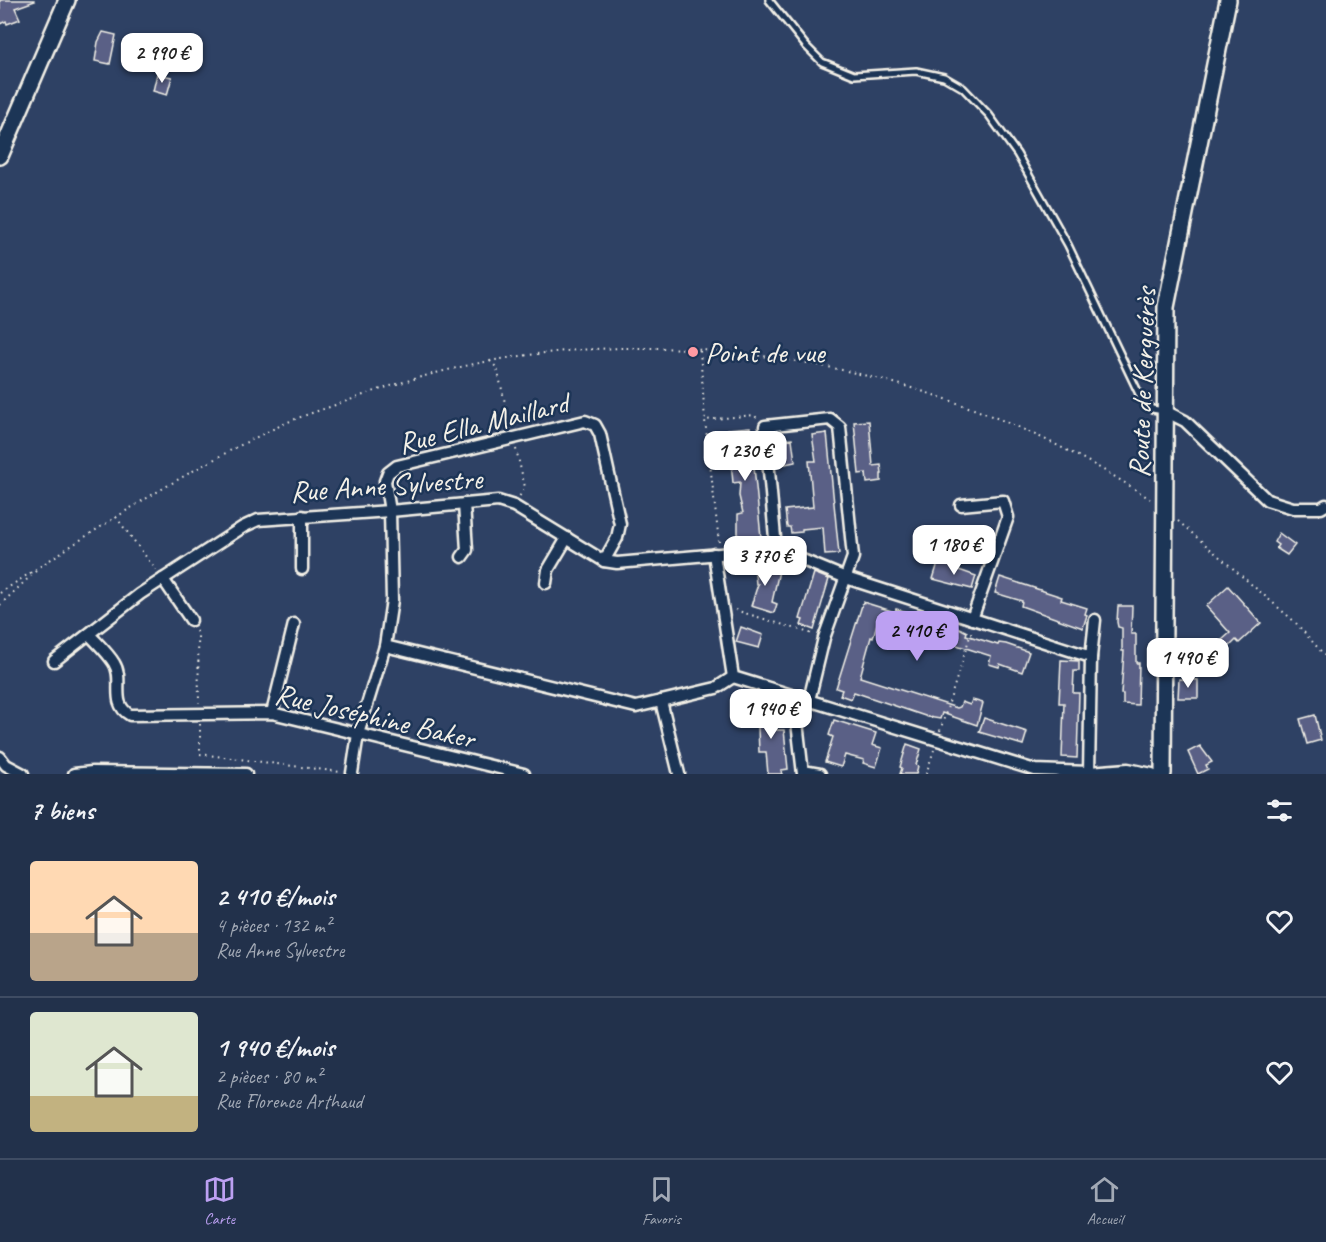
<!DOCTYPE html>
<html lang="fr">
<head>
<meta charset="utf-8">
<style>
	body { margin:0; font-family:Caveat,sans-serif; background:#2e3d55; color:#f1f3f6; height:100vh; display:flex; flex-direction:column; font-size:22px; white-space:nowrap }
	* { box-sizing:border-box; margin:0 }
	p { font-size:20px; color:#a2a9b5 }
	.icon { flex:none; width:33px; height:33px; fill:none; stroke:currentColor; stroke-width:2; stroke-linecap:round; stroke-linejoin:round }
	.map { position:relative; height:774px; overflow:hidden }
	.details { display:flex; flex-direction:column; background:#22314b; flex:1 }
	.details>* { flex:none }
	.price { position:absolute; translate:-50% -51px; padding:0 14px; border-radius:12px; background:#fff; color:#222; font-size:20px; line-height:39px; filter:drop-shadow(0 2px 3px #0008) }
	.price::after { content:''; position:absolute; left:50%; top:36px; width:18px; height:14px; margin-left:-9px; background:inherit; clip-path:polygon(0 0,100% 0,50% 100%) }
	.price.on { background:#bca0f2; color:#111 }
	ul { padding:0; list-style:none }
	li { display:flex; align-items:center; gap:18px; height:150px; padding:0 30px }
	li+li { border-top:2px solid #3f4c63 }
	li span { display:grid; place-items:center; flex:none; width:168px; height:120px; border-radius:6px; color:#555 }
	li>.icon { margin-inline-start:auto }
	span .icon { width:72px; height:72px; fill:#fffc; stroke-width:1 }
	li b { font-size:26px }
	h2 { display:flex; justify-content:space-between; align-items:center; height:72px; padding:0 30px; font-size:26px }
	.tab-bar { display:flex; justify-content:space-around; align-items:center; height:84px; border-top:2px solid #3f4c63; background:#22314b; font-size:16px; color:#a2a9b5 }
	.tab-bar a { display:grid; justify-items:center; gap:3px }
	.tab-bar .on { color:#bca0f2 }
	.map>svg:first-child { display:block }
	.building { fill:#5a6186; stroke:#f4f1e8; stroke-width:1.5 }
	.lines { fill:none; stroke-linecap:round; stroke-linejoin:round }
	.lane-casing { stroke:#f4f1e8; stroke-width:10 }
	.street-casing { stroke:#f4f1e8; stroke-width:15 }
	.secondary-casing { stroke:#f4f1e8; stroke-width:20 }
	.path { stroke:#f4f1e8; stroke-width:2; stroke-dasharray:1.5 4.5; stroke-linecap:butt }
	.lane { stroke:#1d3557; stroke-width:5 }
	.street { stroke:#1d3557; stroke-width:10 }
	.secondary { stroke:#1d3557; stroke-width:15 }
	.poi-dot { fill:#ff9aa2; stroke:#1d3557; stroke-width:2 }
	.labels { text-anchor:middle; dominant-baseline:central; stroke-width:5; stroke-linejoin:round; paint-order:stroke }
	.poi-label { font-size:30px; fill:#f4f1e8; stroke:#1d3557; text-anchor:start }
	.street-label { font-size:30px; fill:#f4f1e8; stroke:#1d3557 }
</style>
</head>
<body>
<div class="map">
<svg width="1326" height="774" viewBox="0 0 1326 774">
	<rect width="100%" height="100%" fill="#2e4164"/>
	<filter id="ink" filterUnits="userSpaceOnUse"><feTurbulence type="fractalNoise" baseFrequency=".0167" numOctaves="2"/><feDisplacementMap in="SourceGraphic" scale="12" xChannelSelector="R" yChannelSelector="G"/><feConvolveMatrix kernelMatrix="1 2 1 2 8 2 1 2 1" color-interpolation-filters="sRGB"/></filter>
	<g filter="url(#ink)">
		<g class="building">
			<polygon points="0,0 34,0 35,1 15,8 20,19 7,24 6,21 0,24"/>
			<polygon points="103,32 116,35 110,64 95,61 98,42"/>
			<polygon points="157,74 172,77 167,95 153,91"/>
			<polygon points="869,421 873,466 881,465 882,474 881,474 881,481 867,483 866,473 859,474 854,422"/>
			<polygon points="750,427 761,537 738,540 738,514 743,513 739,496 740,482 733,483 728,429"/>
			<polygon points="827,433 839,554 825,555 823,527 802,529 802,532 791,533 790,527 787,527 785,510 813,507 809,461 816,461 812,435"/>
			<polygon points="792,439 795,462 785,464 784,455 775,456 774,441"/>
			<polygon points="1279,533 1295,545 1287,555 1276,548 1278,545 1274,542"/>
			<polygon points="767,562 767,568 779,571 772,602 777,604 774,613 751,606 758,584 756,584 754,563"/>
			<polygon points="938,563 956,568 956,569 976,576 972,589 933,579"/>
			<polygon points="814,573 829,579 814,630 801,625 803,620 800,619"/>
			<polygon points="1000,577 1062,597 1061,600 1087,608 1085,614 1087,615 1083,628 1021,606 1022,601 995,593"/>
			<polygon points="1228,586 1261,623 1239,643 1236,640 1229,647 1222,640 1230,633 1206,606"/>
			<polygon points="863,602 895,612 896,609 908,612 957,627 967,632 966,635 998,645 999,643 1006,644 1029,652 1022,672 1000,664 999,667 989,664 991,656 878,620 873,638 871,637 860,677 957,708 960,707 962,702 970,705 972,700 983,703 977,725 942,713 940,719 928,717 854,692 851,699 840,695 842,690 836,688"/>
			<polygon points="1118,606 1132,606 1131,634 1136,634 1136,663 1139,663 1138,705 1123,704 1123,694 1121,694 1124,651 1122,651 1122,628 1118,627 1117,622"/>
			<polygon points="741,627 763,635 759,648 736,642"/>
			<polygon points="1061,660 1079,661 1079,671 1074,671 1073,693 1079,693 1077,758 1062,757 1064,703 1059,703"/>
			<polygon points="1179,679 1198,680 1198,698 1178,698"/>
			<polygon points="771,703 776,730 784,730 788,769 781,770 782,774 768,774 766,752 759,752 757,704"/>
			<polygon points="1315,715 1321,740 1307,744 1300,719"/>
			<polygon points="984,718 1027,732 1023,745 979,732"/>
			<polygon points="834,720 876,733 872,745 882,748 876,767 863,763 864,760 845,755 841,767 825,762 833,737 829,735"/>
			<polygon points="907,744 921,749 916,765 918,766 916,774 900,774 902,768 900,767"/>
			<polygon points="1200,746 1212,762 1206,765 1208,769 1198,774 1188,752"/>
		</g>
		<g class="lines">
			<g class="lane-casing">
				<polyline id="lane" points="769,0 806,46 822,62 854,75 916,71 944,77 963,88 989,115 1017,154 1068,245 1141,398 1152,409 1164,411"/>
			</g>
			<g class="street-casing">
				<g id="street">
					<polyline points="1165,411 1185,421 1267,500 1293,508 1321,508 1326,505"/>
					<polyline points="961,505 1003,501 1008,517 972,619"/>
					<polyline points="302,516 302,569"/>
					<polyline points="776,549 765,426 830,419 840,427 853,557 824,638 809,700 797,722 803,774"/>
					<polyline points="714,554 733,677 1035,770 1089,772 1128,769 1152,774"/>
					<polyline points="462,557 467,550 464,504"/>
					<polyline points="163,579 191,620"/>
					<polyline points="546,583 548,570 567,538"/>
					<path d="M 89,634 C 97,643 108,653 114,663 C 125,680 109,703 130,715 L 272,713 L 524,774"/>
					<polyline points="385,646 636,707 716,688 733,677"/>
					<polyline points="54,661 140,594 243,527 258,520 390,511 498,501 514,506 604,561 617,563 776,549 846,578 1091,657"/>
					<polyline points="661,701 679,774"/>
					<polyline points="272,713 294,624"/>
					<polyline points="0,757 6,765 23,774"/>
					<polyline points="803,771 820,774"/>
					<polyline points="352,773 358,734 385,646 392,600 390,511 385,481 388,473 397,466 585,421 595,425 600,434 620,524 617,538 604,561"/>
					<polyline points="74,774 92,772 246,774"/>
					<polyline points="1089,774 1091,657 1095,620"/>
				</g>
			</g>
			<g class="secondary-casing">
				<g id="secondary">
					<polyline points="0,156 67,0"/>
					<polyline points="1163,774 1166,307 1228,0"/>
				</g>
			</g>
			<g class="path">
				<polyline points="700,351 705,420"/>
				<polyline points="490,361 497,368 511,429"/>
				<polyline points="516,449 525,487 519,497"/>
				<polyline points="116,517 156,570"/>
				<polyline points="1178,521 1295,622 1326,657"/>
				<polyline points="719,542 705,420 754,415 757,418"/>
				<path d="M 0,593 C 93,531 186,469 288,422 C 307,414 327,408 347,401 C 393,384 441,370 490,361 C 712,321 963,374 1150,499"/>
				<polyline points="0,605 37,570"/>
				<polyline points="735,610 813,634"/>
				<polyline points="196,631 198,635 199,703"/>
				<polyline points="200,724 200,754 340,772"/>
				<polyline points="940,731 972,630"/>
				<polyline points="926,774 934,750"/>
			</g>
			<use href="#lane" class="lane"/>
			<use href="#street" class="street"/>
			<use href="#secondary" class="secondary"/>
		</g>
	</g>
	<circle class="poi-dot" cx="693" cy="352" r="6"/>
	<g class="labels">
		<g class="poi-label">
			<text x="705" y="352">Point de vue</text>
		</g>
		<g class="street-label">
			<text transform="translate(1142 383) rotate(-88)">Route de Kerguérès</text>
			<text transform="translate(483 423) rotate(-14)">Rue Ella Maillard</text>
			<text transform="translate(386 485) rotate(-4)">Rue Anne Sylvestre</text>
			<text transform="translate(375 716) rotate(13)">Rue Joséphine Baker</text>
		</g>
	</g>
</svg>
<b class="price" style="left:162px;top:84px">2 990 €</b>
<b class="price" style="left:745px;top:482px">1 230 €</b>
<b class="price" style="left:954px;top:576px">1 180 €</b>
<b class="price" style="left:765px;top:587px">3 770 €</b>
<b class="price on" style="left:917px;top:662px">2 410 €</b>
<b class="price" style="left:1188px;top:689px">1 490 €</b>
<b class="price" style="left:771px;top:740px">1 940 €</b>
</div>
<section class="details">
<h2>7 biens<svg class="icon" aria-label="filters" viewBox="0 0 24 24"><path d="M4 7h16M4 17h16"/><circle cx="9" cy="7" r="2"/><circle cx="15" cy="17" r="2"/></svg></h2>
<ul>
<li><span style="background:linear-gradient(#ffd9b3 60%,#b9a48a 0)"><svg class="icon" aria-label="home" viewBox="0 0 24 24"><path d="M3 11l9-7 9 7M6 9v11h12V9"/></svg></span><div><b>2 410 €/mois</b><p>4 pièces · 132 m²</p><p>Rue Anne Sylvestre</p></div><svg class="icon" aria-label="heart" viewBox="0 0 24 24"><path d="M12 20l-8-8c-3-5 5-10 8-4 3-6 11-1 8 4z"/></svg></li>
<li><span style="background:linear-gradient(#dfe7d0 70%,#c2b280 0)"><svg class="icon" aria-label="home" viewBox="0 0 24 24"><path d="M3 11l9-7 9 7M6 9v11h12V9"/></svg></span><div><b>1 940 €/mois</b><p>2 pièces · 80 m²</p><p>Rue Florence Arthaud</p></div><svg class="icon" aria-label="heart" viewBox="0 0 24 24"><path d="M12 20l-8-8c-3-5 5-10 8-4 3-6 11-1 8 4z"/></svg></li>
</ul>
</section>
<nav class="tab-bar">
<a class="on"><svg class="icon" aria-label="map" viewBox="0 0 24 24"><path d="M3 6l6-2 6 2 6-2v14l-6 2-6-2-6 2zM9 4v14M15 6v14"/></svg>Carte</a>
<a><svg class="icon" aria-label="saved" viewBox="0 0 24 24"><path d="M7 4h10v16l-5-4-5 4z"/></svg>Favoris</a>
<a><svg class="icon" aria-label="home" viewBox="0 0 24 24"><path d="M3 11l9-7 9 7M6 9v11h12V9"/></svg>Accueil</a>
</nav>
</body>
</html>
